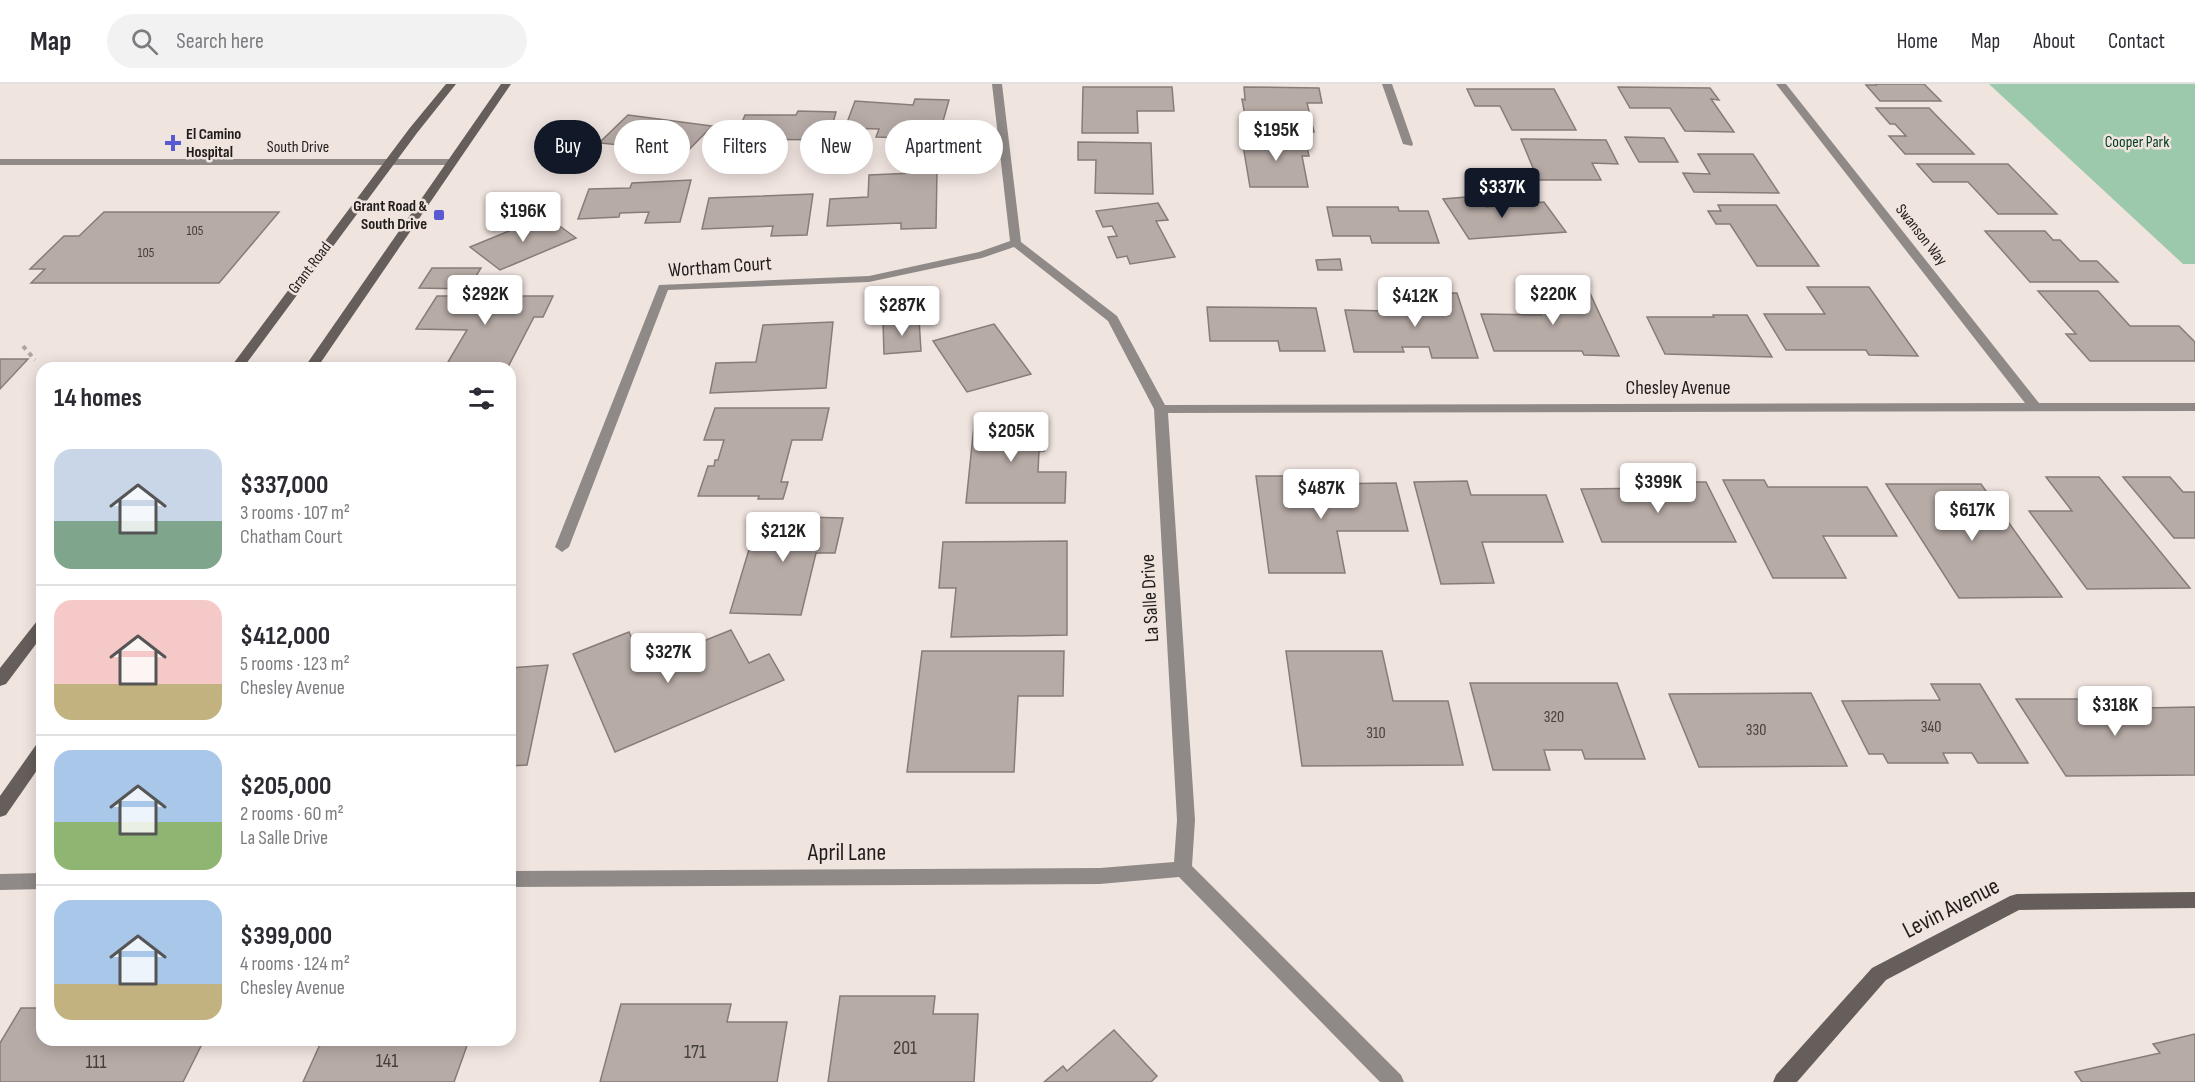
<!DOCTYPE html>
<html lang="en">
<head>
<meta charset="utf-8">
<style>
	body { margin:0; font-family:"Sofia Sans Condensed",sans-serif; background:#f2f2f3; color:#2b2b33; height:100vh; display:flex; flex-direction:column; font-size:22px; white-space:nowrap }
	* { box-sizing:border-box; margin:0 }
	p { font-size:20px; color:#7c7c81 }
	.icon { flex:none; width:33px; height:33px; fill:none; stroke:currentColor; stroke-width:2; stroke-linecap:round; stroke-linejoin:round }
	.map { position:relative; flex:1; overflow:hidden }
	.sheet { position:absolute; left:36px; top:278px; width:480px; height:684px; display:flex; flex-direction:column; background:#fff; border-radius:18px; box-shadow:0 3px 15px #0003 }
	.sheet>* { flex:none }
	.top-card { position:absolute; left:534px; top:36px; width:570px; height:54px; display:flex; gap:12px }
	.price { position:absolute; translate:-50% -51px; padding:0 14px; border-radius:6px; background:#fff; color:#222; font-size:20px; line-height:39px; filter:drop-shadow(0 2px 3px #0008) }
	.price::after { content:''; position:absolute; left:50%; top:36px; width:18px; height:14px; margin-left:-9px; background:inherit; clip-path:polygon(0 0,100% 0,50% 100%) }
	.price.current { background:#111827; color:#fff }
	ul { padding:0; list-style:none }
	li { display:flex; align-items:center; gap:18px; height:150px; padding:0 18px }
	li+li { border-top:2px solid #e1e1e2 }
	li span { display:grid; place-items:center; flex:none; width:168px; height:120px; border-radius:18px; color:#555 }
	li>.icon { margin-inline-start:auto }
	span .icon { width:72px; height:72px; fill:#fffc; stroke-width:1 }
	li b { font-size:26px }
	h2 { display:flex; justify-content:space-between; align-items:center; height:72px; padding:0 18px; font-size:26px }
	.pill { padding:0 21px; border-radius:27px; background:#fff; box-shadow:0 3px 15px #0003; font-size:21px; line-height:54px }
	.pill.current { background:#111827; color:#fff }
	header { display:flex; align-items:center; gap:36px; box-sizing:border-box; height:84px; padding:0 30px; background:#fff; border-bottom:2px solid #e1e1e2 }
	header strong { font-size:28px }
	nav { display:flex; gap:33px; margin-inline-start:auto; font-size:21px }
	.search { width:420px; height:54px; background:#f2f2f3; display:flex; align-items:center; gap:15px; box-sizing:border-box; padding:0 21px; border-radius:33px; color:#7c7c81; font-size:22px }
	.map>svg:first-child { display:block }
	.green { fill:#9cc8ab }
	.building { fill:#b7aba6; stroke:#877c77; stroke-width:1.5 }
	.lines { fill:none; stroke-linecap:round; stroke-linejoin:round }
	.path { stroke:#aea5a1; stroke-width:4; stroke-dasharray:4.5 4.5; stroke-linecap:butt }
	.street { fill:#8f8a88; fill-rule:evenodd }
	.secondary { fill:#655e5b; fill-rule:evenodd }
	.poi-dot { fill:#595ad2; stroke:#f0e4df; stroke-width:2 }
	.labels { text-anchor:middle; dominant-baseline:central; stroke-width:5; stroke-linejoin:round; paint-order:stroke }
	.far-number-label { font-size:14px; fill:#46403d }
	.far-poi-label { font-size:16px; font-weight:bold; fill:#201c1a; stroke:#f0e4df; text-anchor:start }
	.far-park-label { font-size:16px; fill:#064125; stroke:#f0e4df }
	.far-street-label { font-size:16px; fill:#201c1a; stroke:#f0e4df }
	.number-label { font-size:16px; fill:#46403d }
	.street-label { font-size:20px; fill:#201c1a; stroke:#f0e4df }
	.near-number-label { font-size:20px; fill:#46403d }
	.near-street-label { font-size:24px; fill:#201c1a; stroke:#f0e4df }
</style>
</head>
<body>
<header>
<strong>Map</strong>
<div class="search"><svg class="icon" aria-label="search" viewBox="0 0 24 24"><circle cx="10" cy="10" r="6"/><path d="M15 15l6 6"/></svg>Search here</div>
<nav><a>Home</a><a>Map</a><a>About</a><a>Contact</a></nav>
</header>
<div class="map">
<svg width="2195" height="998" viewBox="0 0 2195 998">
	<rect width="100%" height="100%" fill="#f0e4df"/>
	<polygon class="green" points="1989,0 2195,0 2195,180 2183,180"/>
	<g class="building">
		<polygon points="1875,0 1924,0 1941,17 1880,17 1866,1 1877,1"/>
		<polygon points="1083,3 1172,3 1174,27 1137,27 1138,49 1082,49"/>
		<polygon points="1244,3 1319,4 1322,19 1307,19 1314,48 1260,48 1258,32 1245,32 1242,15 1245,16"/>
		<polygon points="1618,3 1710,4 1719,16 1711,15 1734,48 1685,47 1670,24 1630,24"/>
		<polygon points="1467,5 1554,5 1576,46 1512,46 1500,22 1475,22"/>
		<polygon points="915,15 949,16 938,55 876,53 879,45 845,44 855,17 913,21"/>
		<polygon points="1876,24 1929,24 1974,70 1905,70 1889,52 1906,52 1895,40 1890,40"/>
		<polygon points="798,27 836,28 828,56 735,55 745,31 796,31"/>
		<polygon points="628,31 712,42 680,75 638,69 643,63 599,59"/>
		<polygon points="1625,53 1664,54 1678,78 1639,78"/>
		<polygon points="1242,55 1305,55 1309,72 1302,72 1308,103 1250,103"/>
		<polygon points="1521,55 1606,56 1618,80 1592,79 1601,96 1538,96"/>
		<polygon points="1078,58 1151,59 1153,110 1095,109 1096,76 1078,76"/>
		<polygon points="1698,70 1753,70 1779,109 1694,108 1683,89 1710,90"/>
		<polygon points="1917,80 2008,80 2057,130 1998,130 1968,98 1933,98"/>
		<polygon points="937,88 936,144 901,145 901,139 827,142 830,115 868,113 869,91"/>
		<polygon points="691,96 680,138 645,139 649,128 620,129 619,133 578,135 589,105 630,104 632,99"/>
		<polygon points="813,110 807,151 771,152 773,142 702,145 709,114"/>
		<polygon points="1478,112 1486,123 1544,118 1566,148 1469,155 1443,115"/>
		<polygon points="1158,119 1168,136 1156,137 1175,173 1130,180 1127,172 1117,174 1108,153 1117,152 1112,142 1103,143 1096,127"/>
		<polygon points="1718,121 1776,121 1819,182 1757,182 1730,140 1716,140 1708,127 1721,127"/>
		<polygon points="1327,123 1398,123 1399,127 1428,127 1439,159 1372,159 1370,152 1333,152"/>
		<polygon points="104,128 279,128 219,199 31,199 45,185 30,185 64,152 79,152"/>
		<polygon points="546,132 576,154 500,186 470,163"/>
		<polygon points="1985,147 2045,147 2053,156 2060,156 2080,177 2097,177 2118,198 2030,198"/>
		<polygon points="1340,175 1342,186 1318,186 1316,176"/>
		<polygon points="432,184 481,184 468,205 419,204"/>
		<polygon points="1807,203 1869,203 1918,272 1869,271 1866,266 1786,266 1764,230 1825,230"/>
		<polygon points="1531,204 1588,205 1619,272 1584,271 1582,267 1494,267 1481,230 1541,231"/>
		<polygon points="2038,207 2098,207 2130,242 2179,242 2195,258 2195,277 2090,277 2066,250 2076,250"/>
		<polygon points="1413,209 1457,209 1478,274 1432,274 1429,263 1402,263 1404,268 1354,268 1345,226 1388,227 1387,222 1417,222"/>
		<polygon points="437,212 553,212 543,233 534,233 508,283 445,283 467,246 416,245"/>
		<polygon points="1207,223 1316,224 1325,267 1280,267 1278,257 1210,257"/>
		<polygon points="1713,231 1747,231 1772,273 1665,270 1647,233 1714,233"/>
		<polygon points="919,235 921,267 884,270 883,238"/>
		<polygon points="833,238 826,304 710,309 716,279 756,278 763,241"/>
		<polygon points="994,240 1031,290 967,308 933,257"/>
		<polygon points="0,275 28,275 0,305"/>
		<polygon points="715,324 829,324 822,356 792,356 781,398 788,398 783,415 758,415 759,412 698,412 708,382 714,382 715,376 718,376 724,356 704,356"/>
		<polygon points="975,332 1045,332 1044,367 1039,367 1038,388 1066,388 1065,419 966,419"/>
		<polygon points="1256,392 1312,392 1314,400 1396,399 1408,447 1337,447 1345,489 1269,489"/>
		<polygon points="2046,393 2099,393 2190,504 2087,505 2029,427 2072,427"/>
		<polygon points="2123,393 2170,393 2183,408 2195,408 2195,454 2174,454"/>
		<polygon points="1723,396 1764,396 1768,403 1867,403 1897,452 1823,452 1846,494 1773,494"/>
		<polygon points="1467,397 1471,411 1546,411 1563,458 1482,458 1494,499 1441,500 1414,398"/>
		<polygon points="1657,398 1706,398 1736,458 1602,458 1581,405 1660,404"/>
		<polygon points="1886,400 1981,400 2062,513 1959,514"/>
		<polygon points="759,432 843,434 835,469 816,469 801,531 730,529"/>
		<polygon points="1067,457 1067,551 951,553 956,504 939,504 943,458"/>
		<polygon points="731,546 749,579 769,570 784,596 615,668 573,570 629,548 644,581"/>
		<polygon points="922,567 1064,567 1063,612 1018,612 1014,688 907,688"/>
		<polygon points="1286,567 1382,567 1393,617 1448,617 1463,681 1302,682"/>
		<polygon points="548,581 527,681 510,682 510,584"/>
		<polygon points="1470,599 1617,599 1645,675 1585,675 1582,666 1544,666 1550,686 1493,686"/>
		<polygon points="1931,600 1980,600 2028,679 1978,679 1972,669 1943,669 1948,679 1888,679 1883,670 1869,670 1842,617 1940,616"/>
		<polygon points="1811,609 1847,682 1699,683 1669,610"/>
		<polygon points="2016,615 2136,615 2143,624 2195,623 2195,691 2066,692"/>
		<polygon points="840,912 935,912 933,930 978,930 974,998 828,998"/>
		<polygon points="621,920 731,920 727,938 787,938 777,998 600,998"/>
		<polygon points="21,924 42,924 42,956 204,956 183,998 0,998 0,959"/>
		<polygon points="1114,946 1157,992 1151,998 1044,998 1063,982 1067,987"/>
		<polygon points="2195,950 2195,998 2082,998 2075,988 2160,969 2153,960"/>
		<polygon points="322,956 469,956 454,998 303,998"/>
	</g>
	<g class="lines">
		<polyline class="path" points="23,262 35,276"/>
		<g class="street">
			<polygon points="992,0 1002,0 1021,158 1117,232 1165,321 2025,319 1776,0 1786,0 2039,319 2195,319 2195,327 1168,329 1195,736 1192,782 1401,991 1404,998 1380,998 1179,793 1100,800 510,803 510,787 1100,784 1174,778 1177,736 1154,325 1108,237 1014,163 982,174 869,198 668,206 569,463 562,468 555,463 659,201 869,192 979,168 1010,157"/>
			<polygon points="1382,0 1392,0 1413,60 1412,62 1403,60"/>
			<polygon points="0,75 451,75 456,78 451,81 0,81"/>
			<polygon points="42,789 42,805 0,806 0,790"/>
		</g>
		<g class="secondary">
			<polygon points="446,0 456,0 417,49 243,284 230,284 409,45"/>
			<polygon points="501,0 511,0 317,284 304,284"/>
			<polygon points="42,535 42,552 6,600 0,602 0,584 37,537"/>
			<polygon points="42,659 42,679 6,731 0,733 0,712 36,661"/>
			<polygon points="2195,808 2195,824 2019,826 1886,896 1797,998 1773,998 1776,991 1872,884 2010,812 2017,810"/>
		</g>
	</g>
	<g class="poi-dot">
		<path d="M170 50h6v6h6v6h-6v6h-6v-6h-6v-6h6z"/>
		<rect x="433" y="125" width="12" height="12" rx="3"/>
	</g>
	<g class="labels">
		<g class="far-number-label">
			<text x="195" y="146">105</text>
			<text x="146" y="168">105</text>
		</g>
		<g class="far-poi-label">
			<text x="186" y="50">El Camino<tspan x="186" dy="18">Hospital</tspan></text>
			<text x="427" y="122" text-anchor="end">Grant Road &amp;<tspan x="427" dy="18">South Drive</tspan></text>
		</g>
		<g class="far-park-label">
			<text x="2137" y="58">Cooper Park</text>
		</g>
		<g class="far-street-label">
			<text x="298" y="63">South Drive</text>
			<text transform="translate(1921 151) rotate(52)">Swanson Way</text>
			<text transform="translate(310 184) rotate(-53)">Grant Road</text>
		</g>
		<g class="number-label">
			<text x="1554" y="633">320</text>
			<text x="1931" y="643">340</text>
			<text x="1756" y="646">330</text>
			<text x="1376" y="649">310</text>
		</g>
		<g class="street-label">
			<text transform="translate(720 183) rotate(-4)">Wortham Court</text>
			<text x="1678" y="304">Chesley Avenue</text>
			<text transform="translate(1150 514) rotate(-93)">La Salle Drive</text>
		</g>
		<g class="near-number-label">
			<text x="905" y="964">201</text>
			<text x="695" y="968">171</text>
			<text x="387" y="977">141</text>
			<text x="96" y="978">111</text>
		</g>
		<g class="near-street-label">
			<text x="847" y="768">April Lane</text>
			<text transform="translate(1951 824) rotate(-27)">Levin Avenue</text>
		</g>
	</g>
</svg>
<b class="price" style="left:1276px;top:78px">$195K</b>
<b class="price current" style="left:1502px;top:135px">$337K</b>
<b class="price" style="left:523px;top:159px">$196K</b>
<b class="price" style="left:485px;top:242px">$292K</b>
<b class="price" style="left:1553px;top:242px">$220K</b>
<b class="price" style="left:1415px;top:244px">$412K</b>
<b class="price" style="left:902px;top:253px">$287K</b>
<b class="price" style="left:1011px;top:379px">$205K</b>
<b class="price" style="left:1658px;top:430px">$399K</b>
<b class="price" style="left:1321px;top:436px">$487K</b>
<b class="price" style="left:1972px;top:458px">$617K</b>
<b class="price" style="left:783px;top:479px">$212K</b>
<b class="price" style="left:668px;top:600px">$327K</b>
<b class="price" style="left:2115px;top:653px">$318K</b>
<div class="top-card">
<a class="pill current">Buy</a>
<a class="pill">Rent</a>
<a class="pill">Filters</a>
<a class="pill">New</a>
<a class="pill">Apartment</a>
</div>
<section class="sheet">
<h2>14 homes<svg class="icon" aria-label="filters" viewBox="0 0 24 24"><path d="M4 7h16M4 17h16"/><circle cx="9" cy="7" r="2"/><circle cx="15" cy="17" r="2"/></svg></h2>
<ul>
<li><span style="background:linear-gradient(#c9d6e8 60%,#7fa58c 0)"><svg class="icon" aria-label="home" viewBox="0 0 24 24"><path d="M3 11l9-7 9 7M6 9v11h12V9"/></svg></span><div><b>$337,000</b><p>3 rooms · 107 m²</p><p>Chatham Court</p></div></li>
<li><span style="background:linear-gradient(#f6c9c9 70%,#c2b280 0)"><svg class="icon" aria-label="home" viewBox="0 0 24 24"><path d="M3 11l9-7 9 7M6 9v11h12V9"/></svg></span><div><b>$412,000</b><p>5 rooms · 123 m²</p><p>Chesley Avenue</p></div></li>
<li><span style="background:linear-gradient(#a9c7e8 60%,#8fb573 0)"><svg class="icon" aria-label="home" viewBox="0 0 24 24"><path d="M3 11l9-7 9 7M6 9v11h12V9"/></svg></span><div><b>$205,000</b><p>2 rooms · 60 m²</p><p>La Salle Drive</p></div></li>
<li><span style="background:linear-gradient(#a9c7e8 70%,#c2b280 0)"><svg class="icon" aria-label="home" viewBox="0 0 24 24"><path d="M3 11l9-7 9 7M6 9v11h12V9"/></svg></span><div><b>$399,000</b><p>4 rooms · 124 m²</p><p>Chesley Avenue</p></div></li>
</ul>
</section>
</div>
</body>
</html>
